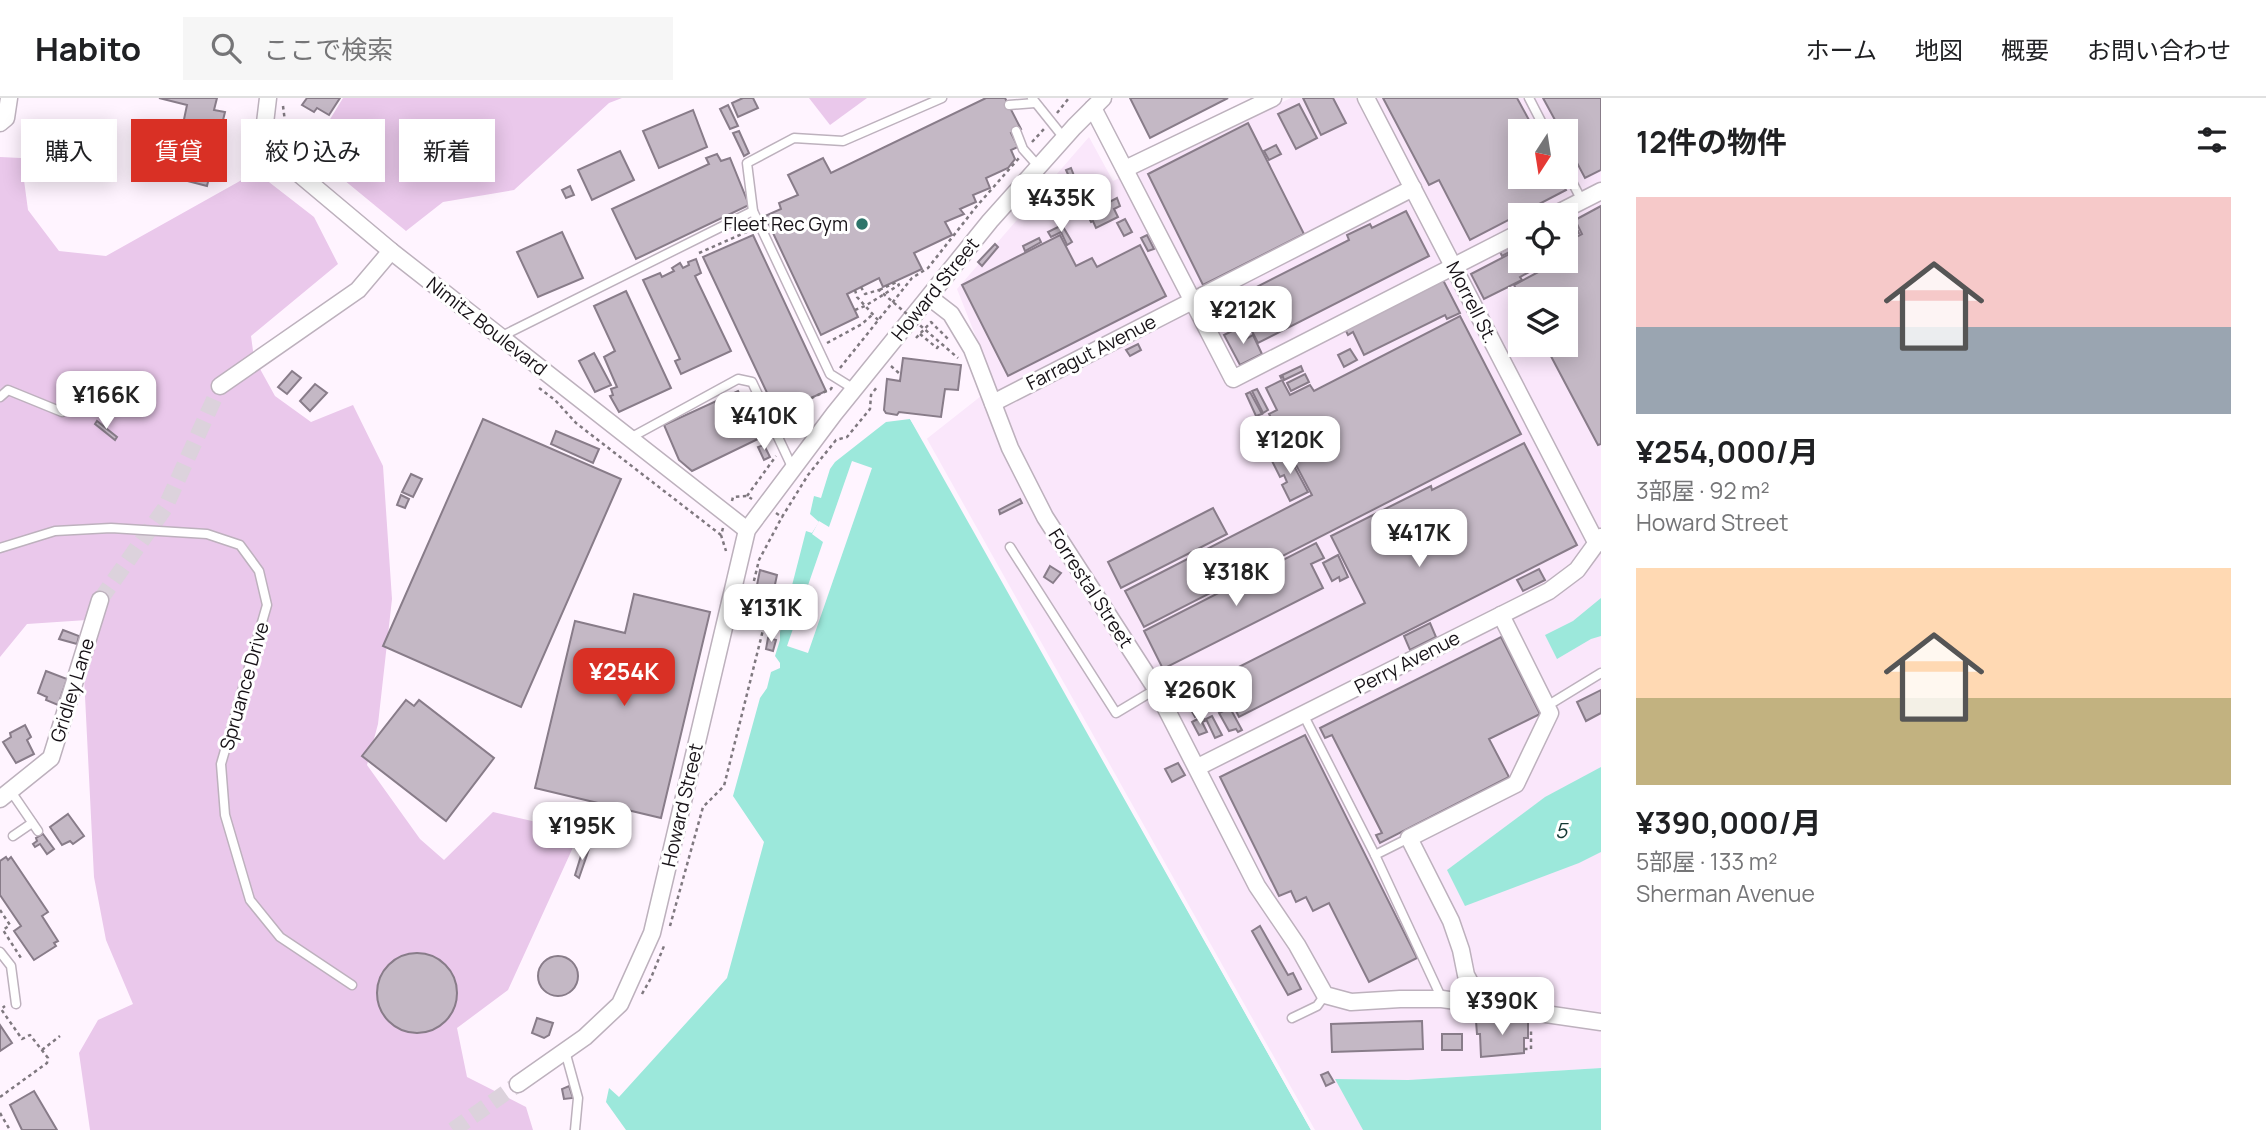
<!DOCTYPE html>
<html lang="ja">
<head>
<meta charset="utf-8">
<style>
	body { margin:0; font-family:Manrope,"Noto Sans JP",sans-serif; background:#f6f6f6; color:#202124; height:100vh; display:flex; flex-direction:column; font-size:26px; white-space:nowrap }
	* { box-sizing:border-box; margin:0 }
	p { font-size:23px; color:#757577 }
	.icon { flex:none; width:38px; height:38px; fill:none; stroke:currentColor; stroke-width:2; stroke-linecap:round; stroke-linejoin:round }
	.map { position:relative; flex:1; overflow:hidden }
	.side { display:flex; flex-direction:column; background:#fff; width:665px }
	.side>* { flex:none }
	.guide { position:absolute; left:21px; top:21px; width:665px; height:63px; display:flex; gap:14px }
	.needle { width:46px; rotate:192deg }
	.buttons { position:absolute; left:1508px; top:21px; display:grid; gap:14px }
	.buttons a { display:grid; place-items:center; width:70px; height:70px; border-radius:0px; background:#fff; box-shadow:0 4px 18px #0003; font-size:35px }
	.price { position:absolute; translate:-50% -60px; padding:0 16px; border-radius:14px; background:#fff; color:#222; font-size:23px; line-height:46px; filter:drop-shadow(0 2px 4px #0008) }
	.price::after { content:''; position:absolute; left:50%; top:42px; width:21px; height:16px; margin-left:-10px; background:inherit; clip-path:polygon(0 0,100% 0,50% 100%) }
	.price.active { background:#d93025; color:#fff }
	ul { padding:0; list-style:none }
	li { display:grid; align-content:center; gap:14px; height:371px; padding:0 35px }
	li span { display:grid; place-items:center; height:217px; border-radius:0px; color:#555 }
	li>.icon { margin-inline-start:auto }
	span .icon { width:126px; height:126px; fill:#fffc; stroke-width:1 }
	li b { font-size:30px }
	h2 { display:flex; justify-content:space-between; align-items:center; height:84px; padding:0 35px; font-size:30px }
	.pill { padding:0 24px; border-radius:0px; background:#fff; box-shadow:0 4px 18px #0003; font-size:24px; line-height:63px }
	.pill.active { background:#d93025; color:#fff }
	header { display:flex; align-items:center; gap:42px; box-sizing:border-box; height:98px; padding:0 35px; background:#fff; border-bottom:2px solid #e0e0e0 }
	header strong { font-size:33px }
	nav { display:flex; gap:38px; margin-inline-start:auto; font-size:24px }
	.search { width:490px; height:63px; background:#f6f6f6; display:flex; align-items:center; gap:18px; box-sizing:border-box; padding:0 24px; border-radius:0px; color:#757577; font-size:26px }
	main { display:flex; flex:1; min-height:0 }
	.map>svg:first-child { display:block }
	.built { fill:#fae7fb; fill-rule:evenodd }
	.green { fill:#eac8eb }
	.water { fill:#9ce8db }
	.pier { fill:#fff4ff }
	.building { fill:#c4b8c5; stroke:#887c89; stroke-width:2 }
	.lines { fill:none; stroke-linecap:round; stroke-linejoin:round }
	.street-tunnel { stroke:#dcd2dc; stroke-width:16; stroke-dasharray:16 8; stroke-linecap:butt }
	.lane-casing { stroke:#bdb1bd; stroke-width:11 }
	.street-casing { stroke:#bdb1bd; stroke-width:19 }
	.path { stroke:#7f787f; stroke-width:2.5; stroke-dasharray:3.5 3.5; stroke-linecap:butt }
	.lane { stroke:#fff; stroke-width:8 }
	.street { stroke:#fff; stroke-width:16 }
	.path-bridge { stroke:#7f787f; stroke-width:2.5; stroke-dasharray:3.5 3.5; stroke-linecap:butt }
	.poi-dot { fill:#2d746a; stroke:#fff; stroke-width:2.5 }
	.labels { text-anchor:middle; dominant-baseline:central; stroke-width:6; stroke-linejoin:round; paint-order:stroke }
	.poi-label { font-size:19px; fill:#161116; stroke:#fff; text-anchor:end }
	.street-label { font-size:19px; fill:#161116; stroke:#fff }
	.water-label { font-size:21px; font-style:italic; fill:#133732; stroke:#fff }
</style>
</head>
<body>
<header>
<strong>Habito</strong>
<div class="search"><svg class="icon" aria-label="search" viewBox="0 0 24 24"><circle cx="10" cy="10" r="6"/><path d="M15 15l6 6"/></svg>ここで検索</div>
<nav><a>ホーム</a><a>地図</a><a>概要</a><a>お問い合わせ</a></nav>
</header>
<main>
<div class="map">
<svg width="1601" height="1032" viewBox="0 0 1601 1032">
	<rect width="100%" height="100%" fill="#fff4ff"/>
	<path class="built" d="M 1291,0 L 1601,0 L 1601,970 L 1408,982 L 1336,981 L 1363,1032 L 1311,1032 L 924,343 L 995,287 L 957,191 L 1089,39 L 1113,83 ZM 1521,33 L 1566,33 L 1566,79 L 1521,79 ZM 1521,117 L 1566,117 L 1566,163 L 1521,163 ZM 1521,201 L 1566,201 L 1566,247 L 1521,247 Z"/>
	<g class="green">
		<polygon points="343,0 622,0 609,5 514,92 443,104 406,133 310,54"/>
		<polygon points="809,0 867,0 830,27"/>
		<polygon points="0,59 21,60 28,112 59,153 106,158 256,74 314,119 338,166 251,238 254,260 275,298 311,324 353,307 383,368 392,501 378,626 367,667 420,741 444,762 493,714 580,734 508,892 457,930 467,979 526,1009 533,1032 90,1032 79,955 98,922 133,906 106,842 94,779 84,578 87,522 27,526 0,559"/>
	</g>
	<g class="water">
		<polygon points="910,321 924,343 1311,1032 626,1032 606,1004 609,990 619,999 727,880 764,744 733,698 760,600 767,590 771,574 780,570 780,565 775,558 780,542 780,534 806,433 812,435 819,424 810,416 814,398 821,400 830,371 835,364 886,324"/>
		<polygon points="1601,500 1601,538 1591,541 1557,561 1545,537 1573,523"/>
		<polygon points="1601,669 1601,754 1579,765 1465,808 1447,772 1545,699"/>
		<polygon points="1601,970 1601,1032 1363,1032 1335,981 1408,982"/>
	</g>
	<g class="pier">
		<polygon points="914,320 927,341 1315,1032 1311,1032 910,321"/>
		<polygon points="852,363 872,370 808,555 787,548 823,444 812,436 819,423 829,429"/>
	</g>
	<g class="building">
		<polygon points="159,0 217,0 214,12 225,14 207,88 172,79 187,7"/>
		<polygon points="307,0 340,0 329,17 317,10 314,14 302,7"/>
		<polygon points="743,0 753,0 758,10 738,19 732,5"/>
		<polygon points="986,0 1005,0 1021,31 1011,35 1018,49 1011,52 1015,61 1008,70 986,80 990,90 973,97 976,104 960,111 964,116 945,124 952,137 914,155 922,171 883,189 879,180 847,196 858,219 821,237 765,118 781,111 779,105 798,97 788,77 823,60 831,75"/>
		<polygon points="1130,0 1228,0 1150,40"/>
		<polygon points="1303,0 1333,0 1346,25 1321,37"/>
		<polygon points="1383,0 1517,0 1535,33 1521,33 1521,79 1558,79 1566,92 1470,142 1439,82 1429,87"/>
		<polygon points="1543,0 1601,0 1601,72 1585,80 1566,44 1566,33 1561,33"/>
		<polygon points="1299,6 1317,40 1296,51 1278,16"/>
		<polygon points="728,7 738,28 730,31 720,11"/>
		<polygon points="693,12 707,49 659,70 643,33"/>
		<polygon points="1248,25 1304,136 1203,187 1148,76"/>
		<polygon points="739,33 749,55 744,58 733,35"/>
		<polygon points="1276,47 1281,56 1269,62 1264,53"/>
		<polygon points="620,53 634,82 592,102 578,72"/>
		<polygon points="717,56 721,63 730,60 749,107 636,161 612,111 709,66 706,60"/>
		<polygon points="1071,70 1080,93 1076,94 1066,72"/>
		<polygon points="570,88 574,97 566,100 562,92"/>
		<polygon points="1117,100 1120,108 1114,111 1118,119 1096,130 1093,123 1091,124 1088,118 1090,116 1090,114"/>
		<polygon points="1601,108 1601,346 1598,347 1545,247 1566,247 1566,201 1521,201 1514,187 1544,171 1539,163 1566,163 1566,142 1567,144 1582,136 1575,122"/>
		<polygon points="1406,113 1429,158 1258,245 1235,200 1349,142 1347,137 1370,126 1372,130"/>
		<polygon points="1125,121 1132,134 1124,138 1117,125"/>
		<polygon points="1573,123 1579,135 1571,139 1566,127"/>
		<polygon points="1062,127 1072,144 1067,147 1061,134 1051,139 1048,134"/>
		<polygon points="562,134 583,180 538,199 517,154"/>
		<polygon points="753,137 826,293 777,316 703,159"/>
		<polygon points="1060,137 1076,168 1092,160 1097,169 1140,147 1166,198 1008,278 962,187"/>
		<polygon points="1147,137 1154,151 1148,153 1141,140"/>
		<polygon points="1039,140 1041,144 1025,153 1023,148"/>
		<polygon points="1521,143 1521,148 1502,158 1500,154"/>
		<polygon points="995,146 998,149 982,168 978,164"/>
		<polygon points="1521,150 1521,163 1537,163 1540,168 1520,179 1522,182 1484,201 1471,176"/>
		<polygon points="696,161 701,175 695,178 731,253 681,276 675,263 680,261 643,182 660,175 662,179 674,173 672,170 680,165 683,170 689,167 688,164"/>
		<polygon points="1443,182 1460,215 1447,221 1445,217 1364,257 1353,234 1348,237 1345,231"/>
		<polygon points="626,193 671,290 619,314 610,298 613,297 611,291 617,289 604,259 615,253 594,208"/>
		<polygon points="1217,209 1225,226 1219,228 1211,211"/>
		<polygon points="1460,218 1521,336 1144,529 1125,493 1312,397 1269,316 1277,312 1266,290 1282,282 1290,297 1310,287 1314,293"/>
		<polygon points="1240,229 1246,241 1253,237 1262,256 1240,267 1224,237"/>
		<polygon points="1138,246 1141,252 1130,258 1126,252"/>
		<polygon points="1350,251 1357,262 1344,269 1338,257"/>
		<polygon points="594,255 611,287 595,294 579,263"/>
		<polygon points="903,260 961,267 958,292 945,291 941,319 899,314 897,317 886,315 884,312 887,281 900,283"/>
		<polygon points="1301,268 1303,273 1284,282 1283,279 1281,280 1280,278"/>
		<polygon points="292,273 301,280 287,296 278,289"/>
		<polygon points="1305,276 1309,284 1291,293 1287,285"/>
		<polygon points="315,286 327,295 310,313 300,303"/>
		<polygon points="1257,291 1268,312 1263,315 1252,293"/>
		<polygon points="738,293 760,340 692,373 679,362 664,327"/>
		<polygon points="1250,294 1262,316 1256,318 1246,296"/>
		<polygon points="753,297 759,308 752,312 745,299"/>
		<polygon points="483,321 621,381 521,609 383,548"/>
		<polygon points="97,323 117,339 115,342 95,326"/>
		<polygon points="556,333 599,351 593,365 551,346"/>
		<polygon points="1524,345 1577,447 1239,619 1219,579 1365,505 1331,438 1431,388 1432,392"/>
		<polygon points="764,347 770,359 764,362 758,349"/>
		<polygon points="1286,353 1308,394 1290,403 1282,387 1287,384 1284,377 1280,379 1272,363 1276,361 1275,358"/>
		<polygon points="411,376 422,381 413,399 402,394"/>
		<polygon points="401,397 409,401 405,410 397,407"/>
		<polygon points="1020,401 1022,405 1000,416 999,412"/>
		<polygon points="1213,410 1227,436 1121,490 1108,464"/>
		<polygon points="1316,445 1324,460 1311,466 1323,490 1163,571 1144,533"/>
		<polygon points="1338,457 1348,479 1340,483 1339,479 1332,483 1323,465"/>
		<polygon points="1050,468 1061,475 1053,485 1044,479"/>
		<polygon points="1539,471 1545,482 1523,493 1517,482"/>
		<polygon points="760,472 777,477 773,496 756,492"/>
		<polygon points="634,496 710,514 661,720 535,690 575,523 625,535"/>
		<polygon points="1430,525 1436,539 1410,552 1404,538"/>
		<polygon points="63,532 79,538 77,546 59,541"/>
		<polygon points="1501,539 1540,616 1489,641 1509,679 1380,745 1376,737 1382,735 1332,637 1325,640 1320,630"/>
		<polygon points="768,540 776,542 773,553 766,551"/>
		<polygon points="46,573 67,581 58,607 46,602 47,599 38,595"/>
		<polygon points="1601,592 1601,615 1586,623 1577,604"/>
		<polygon points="406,602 414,608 419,602 494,660 446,723 362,658"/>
		<polygon points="1207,603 1211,610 1195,619 1191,612"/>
		<polygon points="1230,610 1242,632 1238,634 1236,631 1229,633 1219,615"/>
		<polygon points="1203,618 1205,623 1202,624 1207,634 1199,637 1192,624"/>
		<polygon points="1212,618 1222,637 1215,640 1206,621"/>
		<polygon points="25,627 31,639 27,642 34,656 16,665 3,644 11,639 10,635"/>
		<polygon points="1305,637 1417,860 1369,884 1329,805 1313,813 1306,799 1296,804 1291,793 1279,798 1220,679"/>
		<polygon points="1178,665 1185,677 1172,684 1165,671"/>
		<polygon points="68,716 84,738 73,746 70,743 62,747 50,729"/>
		<polygon points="43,736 54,751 47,756 40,746 35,749 33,746 37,743 36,740"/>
		<polygon points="584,748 589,751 579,780 575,777"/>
		<polygon points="6,759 8,762 11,759 48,814 42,818 58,843 54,845 56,848 34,862 14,833 21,828 0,797 0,763"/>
		<polygon points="1260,828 1288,877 1293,875 1301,891 1288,897 1252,833"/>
		<circle cx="417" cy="895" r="40"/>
		<circle cx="558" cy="878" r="20"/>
		<polygon points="537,920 553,925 549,937 544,940 532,935"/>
		<polygon points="1524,921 1524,924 1528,924 1528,940 1524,940 1524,955 1481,959 1480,936 1477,936 1476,923"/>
		<polygon points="1422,923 1423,951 1332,954 1331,926"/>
		<polygon points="0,927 12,945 0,953"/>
		<rect x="1442" y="936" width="20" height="16"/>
		<polygon points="1328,974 1334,984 1326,988 1321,977"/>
		<polygon points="569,988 573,1000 564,1001 562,991"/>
		<polygon points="34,993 57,1032 22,1032 10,1007"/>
	</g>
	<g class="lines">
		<g class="street-tunnel">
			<polyline points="100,502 165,410 220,288"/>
			<polyline points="453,1032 518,986"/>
		</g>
		<g class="lane-casing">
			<g id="lane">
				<polyline points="1032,0 1064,40"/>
				<polyline points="1529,0 1546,33"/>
				<polyline points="1009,7 1035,5"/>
				<polyline points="1016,33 1023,51 1039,69"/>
				<polyline points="1566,72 1582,103"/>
				<polyline points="500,239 753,113"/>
				<polyline points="854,291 830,276 753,113 747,65 794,40 843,43 942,0"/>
				<polyline points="0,299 8,292 62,314"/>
				<polyline points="630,340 738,281 752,284 793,371"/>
				<polyline points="1010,449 1116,615 1156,591"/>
				<polyline points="0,450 55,433 111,430 207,436 240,447 259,473 267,507 221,666 225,717 250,802 280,839 352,887"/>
				<polyline points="1547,608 1601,575"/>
				<polyline points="1303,616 1375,757 1442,901"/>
				<polyline points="10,692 38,733"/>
				<polyline points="13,738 32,725"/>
				<polyline points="1375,757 1409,740"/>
				<polyline points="0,854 11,868 16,906"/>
				<polyline points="1292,920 1317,908 1325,897"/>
				<polyline points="565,953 578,1000 575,1032"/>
			</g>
		</g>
		<g class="street-casing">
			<g id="street">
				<polyline points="268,0 265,25 273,54 391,153 747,432"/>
				<polyline points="1366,0 1597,446"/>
				<polyline points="1093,10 1233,281 1521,134"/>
				<polyline points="0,25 6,20 9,0"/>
				<polyline points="1125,71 1273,0"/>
				<polyline points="1554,117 1601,93"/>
				<polyline points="929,199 951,216 972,251 1010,350 1045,419 1156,591 1257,788 1297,847 1325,897 1351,904 1400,901 1442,901 1601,924"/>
				<polyline points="220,288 358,192 391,153"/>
				<polyline points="993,305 1413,90"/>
				<polyline points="1198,669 1549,493 1577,472 1601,439"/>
				<polyline points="0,701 51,660 100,502"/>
				<polyline points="1482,907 1466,877 1461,852 1451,823 1409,740 1516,686 1550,615 1501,517"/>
				<polyline points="518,986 585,939 620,906 652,835 747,432 834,316 990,123 1074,29 1103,0"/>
			</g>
		</g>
		<g class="path">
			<polyline points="283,8 288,47"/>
			<polyline points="1057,15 1069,0"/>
			<polyline points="1032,44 1044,31"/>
			<polyline points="699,155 751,132"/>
			<polyline points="855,192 857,199 878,222"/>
			<polyline points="855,212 865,208 899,187 897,184 879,192"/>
			<polyline points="920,236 937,250 940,246"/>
			<polyline points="916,240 931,224 948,241"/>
			<polyline points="827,245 862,226 873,216"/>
			<polyline points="891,268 901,277"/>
			<polyline points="840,270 912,180 928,170 976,109 1019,60"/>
			<polyline points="539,290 555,302 576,325 721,437"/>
			<polyline points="779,315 831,291 832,289"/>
			<polyline points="747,398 776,358"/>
			<polyline points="732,403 733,399 747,398 752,401"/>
			<polyline points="776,415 782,419 808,377 836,342 847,339 870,311 871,297 877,289"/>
			<polyline points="723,430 721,437 726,453"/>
			<polyline points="0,812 10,827 3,832 21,860 19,861"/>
			<polyline points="670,828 703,709 724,688 769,508 752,491 759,462 782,419"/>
			<polyline points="642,896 651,880 664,848"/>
			<polyline points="1524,951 1531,951 1531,930"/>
			<polyline points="42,952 60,938"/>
			<polyline points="0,999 47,965 48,960 30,937 22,941 1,911 5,908"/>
			<polyline points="0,1015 10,1032"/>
		</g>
		<use href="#lane" class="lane"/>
		<use href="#street" class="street"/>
		<polyline class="path-bridge" points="861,189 865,196 879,192 958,260"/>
	</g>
	<circle class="poi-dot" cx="862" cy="126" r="7"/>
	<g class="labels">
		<g class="poi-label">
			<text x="848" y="126">Fleet Rec Gym</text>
		</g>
		<g class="street-label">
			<text transform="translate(935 191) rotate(-51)">Howard Street</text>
			<text transform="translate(1472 204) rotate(63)">Morrell St.</text>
			<text transform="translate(487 228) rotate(38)">Nimitz Boulevard</text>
			<text transform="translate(1091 254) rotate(-27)">Farragut Avenue</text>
			<text transform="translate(1091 490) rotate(57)">Forrestal Street</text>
			<text transform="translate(1407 564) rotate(-27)">Perry Avenue</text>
			<text transform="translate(244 588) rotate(-74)">Spruance Drive</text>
			<text transform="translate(72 592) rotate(-73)">Gridley Lane</text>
			<text transform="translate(682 707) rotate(-77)">Howard Street</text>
		</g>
		<g class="water-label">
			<text x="1561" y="732">5</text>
		</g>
	</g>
</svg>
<div class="buttons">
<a><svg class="needle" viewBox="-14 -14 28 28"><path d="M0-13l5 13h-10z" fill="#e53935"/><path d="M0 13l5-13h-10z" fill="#757577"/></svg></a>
<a><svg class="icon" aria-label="locate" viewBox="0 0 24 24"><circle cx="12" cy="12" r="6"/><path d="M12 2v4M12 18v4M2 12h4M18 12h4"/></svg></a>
<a><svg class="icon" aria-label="layers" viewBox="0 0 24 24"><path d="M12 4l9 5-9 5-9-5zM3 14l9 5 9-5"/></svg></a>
</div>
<b class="price" style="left:1061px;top:136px">¥435K</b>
<b class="price" style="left:1243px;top:248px">¥212K</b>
<b class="price" style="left:106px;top:333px">¥166K</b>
<b class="price" style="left:764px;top:354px">¥410K</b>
<b class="price" style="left:1290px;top:378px">¥120K</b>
<b class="price" style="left:1419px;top:471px">¥417K</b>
<b class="price" style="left:1236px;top:510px">¥318K</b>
<b class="price" style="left:771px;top:546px">¥131K</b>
<b class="price active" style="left:624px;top:610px">¥254K</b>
<b class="price" style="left:1200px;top:628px">¥260K</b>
<b class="price" style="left:582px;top:764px">¥195K</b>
<b class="price" style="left:1502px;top:939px">¥390K</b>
<div class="guide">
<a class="pill">購入</a>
<a class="pill active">賃貸</a>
<a class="pill">絞り込み</a>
<a class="pill">新着</a>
</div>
</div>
<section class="side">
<h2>12件の物件<svg class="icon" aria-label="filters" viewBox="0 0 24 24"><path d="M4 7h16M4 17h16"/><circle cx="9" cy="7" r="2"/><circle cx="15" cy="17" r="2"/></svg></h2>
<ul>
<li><span style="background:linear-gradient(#f6c9c9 60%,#9aa5b1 0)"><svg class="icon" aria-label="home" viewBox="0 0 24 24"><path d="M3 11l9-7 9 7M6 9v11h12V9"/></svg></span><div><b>¥254,000/月</b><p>3部屋 · 92 m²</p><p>Howard Street</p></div></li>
<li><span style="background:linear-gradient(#ffd9b3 60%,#c2b280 0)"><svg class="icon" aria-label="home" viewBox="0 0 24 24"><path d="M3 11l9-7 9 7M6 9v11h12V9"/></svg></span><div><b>¥390,000/月</b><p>5部屋 · 133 m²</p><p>Sherman Avenue</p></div></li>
</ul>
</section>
</main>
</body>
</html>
